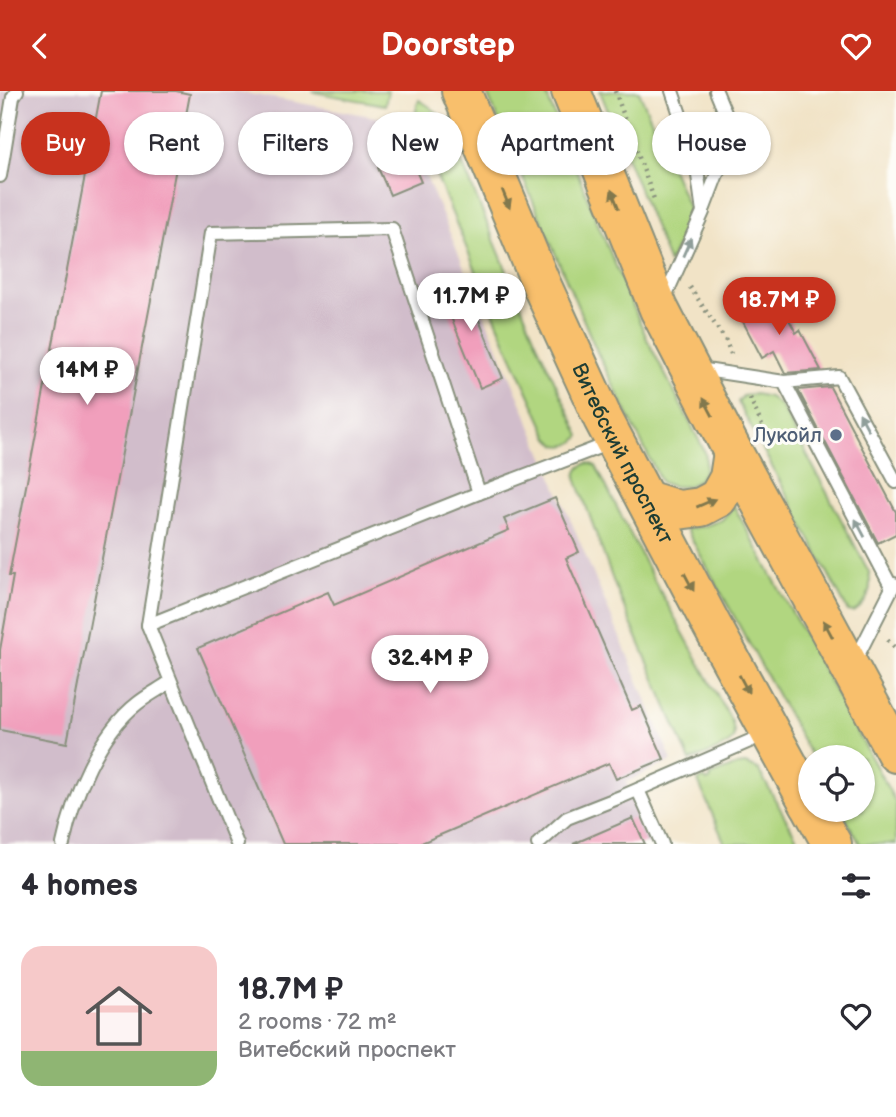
<!DOCTYPE html>
<html lang="en">
<head>
<meta charset="utf-8">
<style>
	body { margin:0; font-family:"Balsamiq Sans",sans-serif; background:#f2f2f3; color:#2b2b33; height:100vh; display:flex; flex-direction:column; font-size:26px; white-space:nowrap }
	* { box-sizing:border-box; margin:0 }
	p { font-size:23px; color:#7c7c81 }
	.icon { flex:none; width:38px; height:38px; fill:none; stroke:currentColor; stroke-width:2; stroke-linecap:round; stroke-linejoin:round }
	.map { position:relative; height:753px; overflow:hidden }
	.details { display:flex; flex-direction:column; background:#fff; flex:1 }
	.details>* { flex:none }
	.top-card { position:absolute; left:21px; top:21px; width:854px; height:63px; display:flex; gap:14px }
	.fabs { position:absolute; left:798px; top:654px; display:grid; gap:14px }
	.fabs a { display:grid; place-items:center; width:77px; height:77px; border-radius:50%; background:#fff; box-shadow:0 2px 5px #0004; font-size:35px }
	.price { position:absolute; translate:-50% -60px; padding:0 16px; border-radius:24px; background:#fff; color:#222; font-size:23px; line-height:46px; filter:drop-shadow(0 2px 4px #0008) }
	.price::after { content:''; position:absolute; left:50%; top:42px; width:21px; height:16px; margin-left:-10px; background:inherit; clip-path:polygon(0 0,100% 0,50% 100%) }
	.price.selected { background:#c8321e; color:#fff }
	ul { padding:0; list-style:none }
	li { display:flex; align-items:center; gap:21px; height:175px; padding:0 21px }
	li span { display:grid; place-items:center; flex:none; width:196px; height:140px; border-radius:21px; color:#555 }
	li>.icon { margin-inline-start:auto }
	span .icon { width:84px; height:84px; fill:#fffc; stroke-width:1 }
	li b { font-size:30px }
	h2 { display:flex; justify-content:space-between; align-items:center; height:84px; padding:0 21px; font-size:30px }
	.tag { padding:0 24px; border-radius:32px; background:#fff; box-shadow:0 2px 5px #0004; font-size:24px; line-height:63px }
	.tag.selected { background:#c8321e; color:#fff }
	header { display:flex; justify-content:space-between; align-items:center; height:91px; padding:0 21px; background:#c8321e; color:#fff; font-size:32px; font-weight:700 }
	.map>svg:first-child { display:block }
	.industrial { fill:#d1bdcb }
	.green { fill:#b1d680; stroke:#688a5a; stroke-width:2 }
	.building { fill:#f19fbc }
	.lines { fill:none; stroke-linecap:round; stroke-linejoin:round }
	.service-casing { stroke:#88907d; stroke-width:16 }
	.primary-casing { stroke:#88907d; stroke-width:42 }
	.path { stroke:#88907d; stroke-width:4.5; stroke-dasharray:2 5; stroke-linecap:butt }
	.service { stroke:#fff; stroke-width:12 }
	.primary { stroke:#f8bf6c; stroke-width:38 }
	.oneway { fill:#81784d }
	.oneway2 { fill:#8f9e9a }
	.service-dot { fill:#5c6f8a; stroke:#fdfcf7; stroke-width:2.5 }
	.labels { text-anchor:middle; dominant-baseline:central; stroke-width:6; stroke-linejoin:round; paint-order:stroke }
	.service-label { font-size:21px; fill:#4e5e75; stroke:#fdfcf7; text-anchor:end }
	.street-label { font-size:21px; fill:#1f3d34; stroke:#fdfcf7 }
</style>
</head>
<body>
<header><svg class="icon" aria-label="back" viewBox="0 0 24 24"><path d="M15 5l-7 7 7 7"/></svg>Doorstep<svg class="icon" aria-label="heart" viewBox="0 0 24 24"><path d="M12 20l-8-8c-3-5 5-10 8-4 3-6 11-1 8 4z"/></svg></header>
<div class="map">
<svg width="896" height="753" viewBox="0 0 896 753">
	<rect width="100%" height="100%" fill="#fdfcf7"/>
	<filter id="ink" filterUnits="userSpaceOnUse"><feTurbulence type="fractalNoise" baseFrequency=".0143" numOctaves="2"/><feDisplacementMap in="SourceGraphic" scale="14" xChannelSelector="R" yChannelSelector="G"/><feConvolveMatrix kernelMatrix="1 2 1 2 8 2 1 2 1" color-interpolation-filters="sRGB"/></filter>
	<filter id="wash" filterUnits="userSpaceOnUse"><feTurbulence type="fractalNoise" baseFrequency=".00686" numOctaves="4" result="noise"/><feDisplacementMap in="SourceGraphic" scale="28" xChannelSelector="R" yChannelSelector="G"/><feGaussianBlur stdDeviation="1.57" result="paint"/><feColorMatrix in="noise" values="0 0 0 0 0 0 0 0 0 0 0 0 0 0 0 0 0 1.4 0 .05"/><feComposite in="paint" operator="in"/></filter>
	<g filter="url(#wash)">
		<rect width="100%" height="100%" fill="#f1e3c6"/>
		<polygon class="industrial" points="0,0 235,0 403,31 672,670 626,691 652,753 0,753"/>
		<g class="green">
			<polygon points="313,0 388,0 385,14 313,1"/>
			<path d="M 486,0 L 545,0 L 598,133 L 647,248 L 705,361 C 711,391 686,403 661,391 L 598,263 Z"/>
			<polygon points="600,0 639,0 689,118 689,131 669,172"/>
			<path d="M 419,9 C 433,17 441,24 448,38 L 535,248 L 580,345 C 573,354 567,356 556,354 L 549,347 L 509,259 L 419,43 C 415,30 414,22 419,9 Z"/>
			<path d="M 755,303 L 769,306 L 781,315 L 869,481 C 872,498 869,511 854,521 L 848,520 L 738,311 L 743,305 Z"/>
			<path d="M 588,372 L 596,375 L 649,480 L 732,631 C 733,637 736,644 732,649 C 727,657 699,666 690,670 L 615,495 L 576,387 C 577,378 580,375 588,372 Z"/>
			<polygon points="734,415 896,712 896,753 860,753 841,719 863,719 863,667 812,667 686,438 705,435 722,429"/>
			<polygon points="745,673 758,678 800,753 725,753 698,690 704,687 707,690 711,688 710,685 737,674"/>
		</g>
		<g id="blocks">
			<g class="building">
				<polygon points="101,0 176,0 190,3 67,652 0,639 0,559 13,485 9,485"/>
				<polygon points="409,63 421,91 390,104 378,77"/>
				<polygon points="462,188 503,287 480,297 439,197"/>
				<polygon points="777,205 796,242 800,239 821,279 785,282 774,260 762,267 740,225"/>
				<polygon points="830,296 896,421 896,443 878,452 798,299"/>
				<polygon points="555,407 579,461 566,467 632,619 641,615 664,668 616,688 609,672 419,753 283,753 198,557 328,501 334,514 509,439 504,428"/>
				<polygon points="633,727 645,753 573,753"/>
			</g>
		</g>
	</g>
	<g filter="url(#ink)">
		<use href="#blocks" fill-opacity="0" stroke="#88907d" stroke-width="2"/>
		<g class="lines">
			<g class="service-casing">
				<g id="service">
					<polyline points="0,85 13,6 17,0"/>
					<polyline points="704,117 733,41 716,0"/>
					<polyline points="664,208 703,121 696,70 672,0"/>
					<polyline points="699,278 784,291 892,497"/>
					<polyline points="784,291 839,286 896,391"/>
					<polyline points="148,534 479,402 610,352"/>
					<polyline points="855,570 894,493"/>
					<polyline points="638,699 662,753"/>
					<path d="M 63,753 C 73,705 99,642 138,612 C 148,604 160,598 170,591"/>
					<polyline points="237,753 148,534 211,142 392,138 479,402"/>
					<polyline points="538,753 567,727 623,705 766,643"/>
				</g>
			</g>
			<g class="primary-casing">
				<g id="primary">
					<path id="s1" d="M 461,0 L 542,195 L 603,328 L 711,533 L 810,714"/>
					<polyline points="571,0 659,218 733,361 896,662"/>
					<polyline points="646,409 678,419 701,416 718,407 729,387 733,361"/>
					<polyline points="813,719 832,753"/>
				</g>
			</g>
			<g class="path">
				<polyline points="615,0 654,108"/>
				<polyline points="690,196 726,250 731,263"/>
				<polyline points="750,307 770,353"/>
				<polyline points="888,549 896,558"/>
			</g>
			<use href="#service" class="service"/>
			<use href="#primary" class="primary"/>
		</g>
		<defs><path id="oneway-solid" d="M-6-.8H1V-3.2L6.5 0L1 3.2V.8H-6Z" transform="scale(1.75)"/></defs>
		<g class="oneway">
			<use href="#oneway-solid" transform="translate(506 108) rotate(68)"/>
			<use href="#oneway-solid" transform="translate(615 108) rotate(-112)"/>
			<use href="#oneway-solid" transform="translate(708 316) rotate(-118)"/>
			<use href="#oneway-solid" transform="translate(706 412) rotate(-23)"/>
			<use href="#oneway-solid" transform="translate(689 491) rotate(62)"/>
			<use href="#oneway-solid" transform="translate(828 538) rotate(-118)"/>
			<use href="#oneway-solid" transform="translate(744 593) rotate(62)"/>
		</g>
		<g class="oneway2">
			<use href="#oneway-solid" transform="translate(687 156) rotate(-66)"/>
			<use href="#oneway-solid" transform="translate(864 331) rotate(-118)"/>
			<use href="#oneway-solid" transform="translate(860 437) rotate(-118)"/>
		</g>
	</g>
	<circle class="service-dot" cx="836" cy="344" r="7"/>
	<g class="labels">
		<g class="service-label">
			<text x="822" y="344">Лукойл</text>
		</g>
		<g class="street-label">
			<text stroke="none"><textPath href="#s1" startOffset="397">Витебский проспект</textPath></text>
		</g>
	</g>
</svg>
<div class="fabs">
<a><svg class="icon" aria-label="locate" viewBox="0 0 24 24"><circle cx="12" cy="12" r="6"/><path d="M12 2v4M12 18v4M2 12h4M18 12h4"/></svg></a>
</div>
<b class="price" style="left:471px;top:242px">11.7M ₽</b>
<b class="price selected" style="left:779px;top:246px">18.7M ₽</b>
<b class="price" style="left:87px;top:316px">14M ₽</b>
<b class="price" style="left:430px;top:604px">32.4M ₽</b>
<div class="top-card">
<a class="tag selected">Buy</a>
<a class="tag">Rent</a>
<a class="tag">Filters</a>
<a class="tag">New</a>
<a class="tag">Apartment</a>
<a class="tag">House</a>
</div>
</div>
<section class="details">
<h2>4 homes<svg class="icon" aria-label="filters" viewBox="0 0 24 24"><path d="M4 7h16M4 17h16"/><circle cx="9" cy="7" r="2"/><circle cx="15" cy="17" r="2"/></svg></h2>
<ul>
<li><span style="background:linear-gradient(#f6c9c9 75%,#8fb573 0)"><svg class="icon" aria-label="home" viewBox="0 0 24 24"><path d="M3 11l9-7 9 7M6 9v11h12V9"/></svg></span><div><b>18.7M ₽</b><p>2 rooms · 72 m²</p><p>Витебский проспект</p></div><svg class="icon" aria-label="heart" viewBox="0 0 24 24"><path d="M12 20l-8-8c-3-5 5-10 8-4 3-6 11-1 8 4z"/></svg></li>
</ul>
</section>
</body>
</html>
